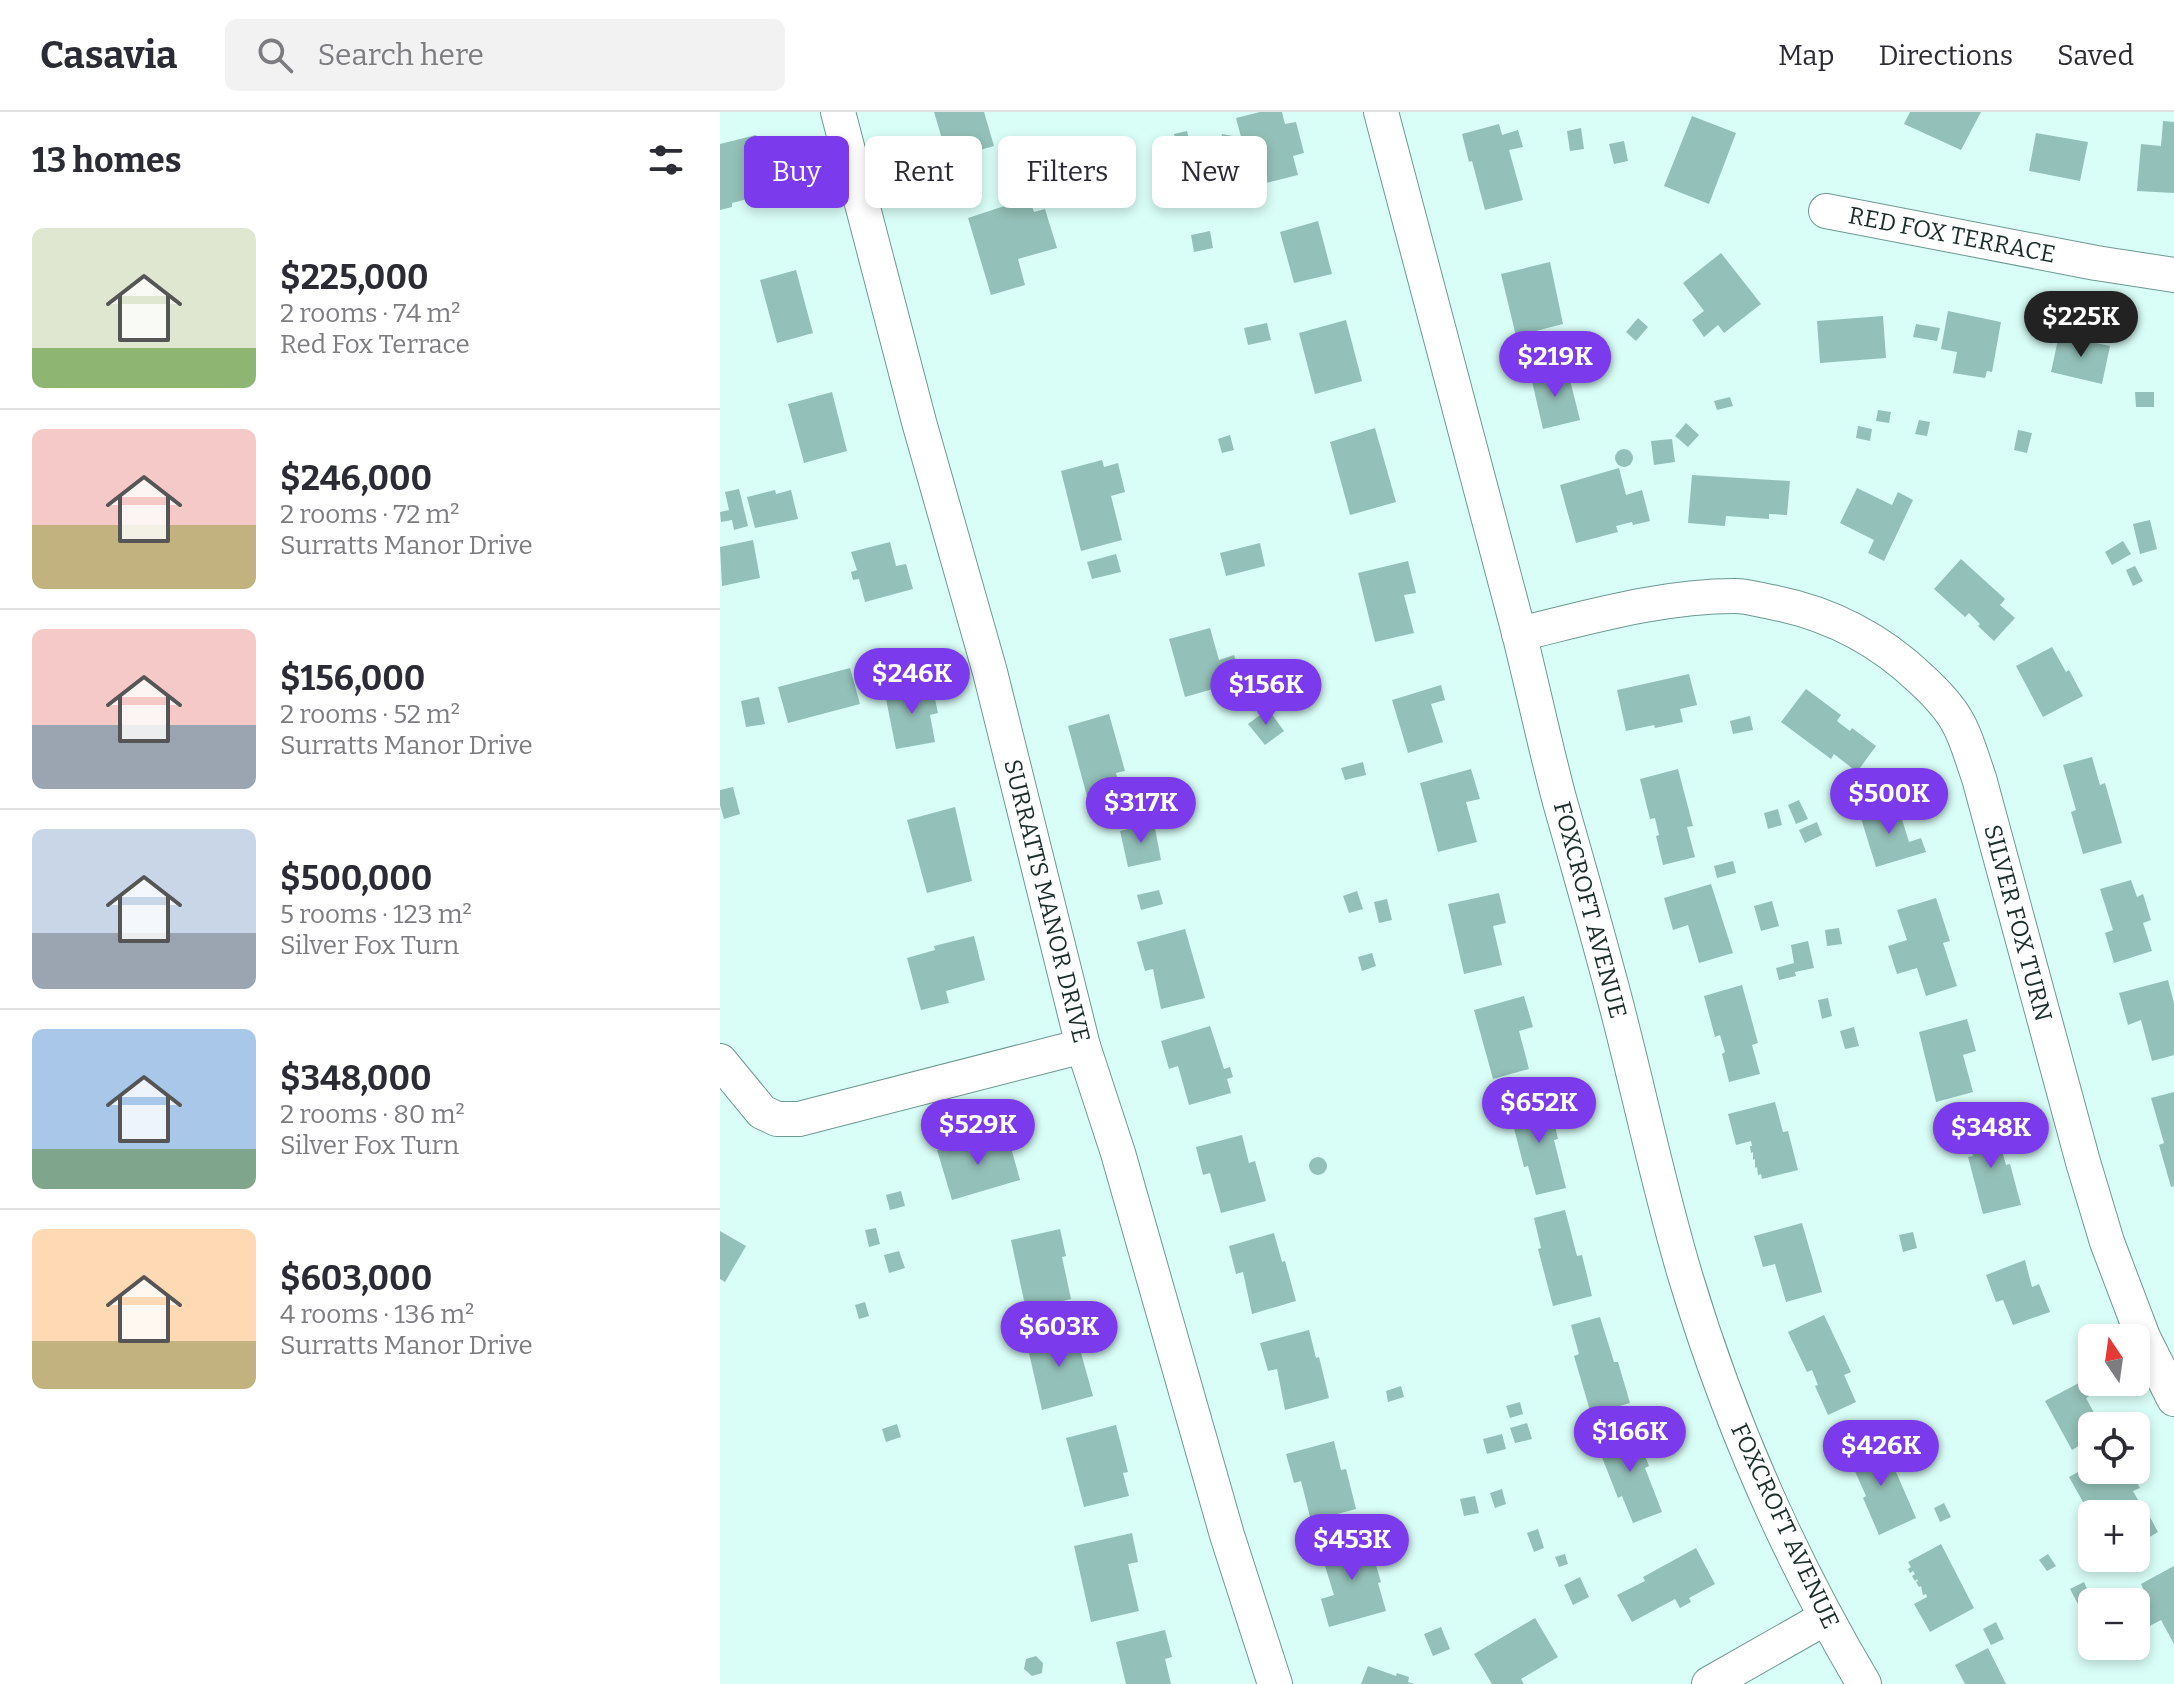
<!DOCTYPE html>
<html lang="en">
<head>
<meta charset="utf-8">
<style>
	body { margin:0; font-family:Bitter,serif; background:#f2f2f3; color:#2b2b33; height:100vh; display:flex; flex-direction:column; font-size:30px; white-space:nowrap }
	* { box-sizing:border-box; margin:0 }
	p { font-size:26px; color:#7c7c81 }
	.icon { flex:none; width:44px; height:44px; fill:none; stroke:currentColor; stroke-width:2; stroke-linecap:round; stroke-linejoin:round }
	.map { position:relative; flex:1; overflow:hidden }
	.sheet { display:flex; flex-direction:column; background:#fff; width:720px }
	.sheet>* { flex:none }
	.hud { position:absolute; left:24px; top:24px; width:760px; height:72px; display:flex; gap:16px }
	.needle { width:52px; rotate:347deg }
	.buttons { position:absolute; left:1358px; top:1212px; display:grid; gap:16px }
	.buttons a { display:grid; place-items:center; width:72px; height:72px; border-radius:12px; background:#fff; box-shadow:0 4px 12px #0003; font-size:40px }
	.price { position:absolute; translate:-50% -68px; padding:0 18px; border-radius:28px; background:#7c3aed; color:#fff; font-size:26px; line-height:52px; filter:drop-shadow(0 2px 4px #0008) }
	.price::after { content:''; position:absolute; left:50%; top:48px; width:24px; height:18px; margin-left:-12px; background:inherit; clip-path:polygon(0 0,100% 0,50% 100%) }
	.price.current { background:#222; color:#fff }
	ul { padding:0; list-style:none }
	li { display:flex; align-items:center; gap:24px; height:200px; padding:0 32px }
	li+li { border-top:2px solid #e1e1e2 }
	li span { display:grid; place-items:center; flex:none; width:224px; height:160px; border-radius:12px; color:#555 }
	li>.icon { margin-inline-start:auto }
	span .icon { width:96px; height:96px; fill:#fffc; stroke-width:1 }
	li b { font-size:34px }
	h2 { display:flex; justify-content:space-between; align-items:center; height:96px; padding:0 32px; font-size:34px }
	.chip { padding:0 28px; border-radius:12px; background:#fff; box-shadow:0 4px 12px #0003; font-size:28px; line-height:72px }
	.chip.current { background:#7c3aed; color:#fff }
	header { display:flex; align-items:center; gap:48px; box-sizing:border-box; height:112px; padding:0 40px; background:#fff; border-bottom:2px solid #e1e1e2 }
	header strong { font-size:38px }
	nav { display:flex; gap:44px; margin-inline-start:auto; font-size:28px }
	.search { width:560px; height:72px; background:#f2f2f3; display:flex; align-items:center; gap:20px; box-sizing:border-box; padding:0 28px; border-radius:12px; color:#7c7c81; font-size:30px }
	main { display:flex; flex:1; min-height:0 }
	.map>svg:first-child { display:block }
	.building { fill:#93c0b8 }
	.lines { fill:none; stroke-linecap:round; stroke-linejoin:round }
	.street-casing { stroke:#6d9992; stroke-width:36 }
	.street { stroke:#fff; stroke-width:34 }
	.labels { text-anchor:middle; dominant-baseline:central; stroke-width:8; stroke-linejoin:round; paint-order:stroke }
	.street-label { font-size:24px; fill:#1c2e2b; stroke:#fff }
</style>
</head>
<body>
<header>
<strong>Casavia</strong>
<div class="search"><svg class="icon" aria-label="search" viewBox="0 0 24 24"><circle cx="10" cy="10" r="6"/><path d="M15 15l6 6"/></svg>Search here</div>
<nav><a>Map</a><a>Directions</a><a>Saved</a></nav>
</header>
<main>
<section class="sheet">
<h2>13 homes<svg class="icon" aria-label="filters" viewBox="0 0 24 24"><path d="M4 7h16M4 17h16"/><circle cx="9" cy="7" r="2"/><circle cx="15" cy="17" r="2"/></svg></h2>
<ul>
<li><span style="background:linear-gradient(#dfe7d0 75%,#8fb573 0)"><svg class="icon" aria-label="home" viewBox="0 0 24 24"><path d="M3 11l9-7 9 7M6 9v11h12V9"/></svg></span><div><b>$225,000</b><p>2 rooms · 74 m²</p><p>Red Fox Terrace</p></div></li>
<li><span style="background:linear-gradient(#f6c9c9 60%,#c2b280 0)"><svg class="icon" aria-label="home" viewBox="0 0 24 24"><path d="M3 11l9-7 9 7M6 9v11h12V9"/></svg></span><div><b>$246,000</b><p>2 rooms · 72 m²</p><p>Surratts Manor Drive</p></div></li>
<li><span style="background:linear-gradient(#f6c9c9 60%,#9aa5b1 0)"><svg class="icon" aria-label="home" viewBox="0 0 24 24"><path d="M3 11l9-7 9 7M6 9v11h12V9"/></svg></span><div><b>$156,000</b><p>2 rooms · 52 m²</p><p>Surratts Manor Drive</p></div></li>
<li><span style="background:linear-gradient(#c9d6e8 65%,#9aa5b1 0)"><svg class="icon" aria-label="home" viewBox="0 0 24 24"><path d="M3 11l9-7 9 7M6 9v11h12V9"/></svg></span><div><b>$500,000</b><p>5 rooms · 123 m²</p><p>Silver Fox Turn</p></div></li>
<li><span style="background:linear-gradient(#a9c7e8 75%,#7fa58c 0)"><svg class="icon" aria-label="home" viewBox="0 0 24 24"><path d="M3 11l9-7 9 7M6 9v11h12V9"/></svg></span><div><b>$348,000</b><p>2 rooms · 80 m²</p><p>Silver Fox Turn</p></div></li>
<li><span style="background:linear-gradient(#ffd9b3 70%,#c2b280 0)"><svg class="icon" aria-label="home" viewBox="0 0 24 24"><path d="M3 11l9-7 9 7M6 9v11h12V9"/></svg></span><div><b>$603,000</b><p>4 rooms · 136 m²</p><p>Surratts Manor Drive</p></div></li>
</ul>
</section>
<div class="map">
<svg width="1454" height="1572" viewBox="0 0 1454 1572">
	<rect width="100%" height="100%" fill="#d9fef7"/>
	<g class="building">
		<polygon points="214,0 264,0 274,34 228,47"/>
		<polygon points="540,0 562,0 565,12 576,10 584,41 573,44 578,63 534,74 516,6"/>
		<polygon points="1190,0 1261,0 1241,38 1184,12"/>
		<polygon points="972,4 1016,21 989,92 944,74"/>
		<polygon points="1443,9 1454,10 1454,81 1417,79 1421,32 1441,34"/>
		<polygon points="779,12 782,23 798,18 803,35 789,38 803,88 765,98 752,49 749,50 742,22"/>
		<polygon points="861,16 864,37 850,39 847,19"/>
		<polygon points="467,19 471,35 457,38 454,22"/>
		<polygon points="1316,21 1368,30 1360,69 1309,59"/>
		<polygon points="502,22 513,24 511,36 500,34"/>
		<polygon points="36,23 51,81 12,91 12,95 0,98 0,32"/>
		<polygon points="904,29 908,49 894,52 889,32"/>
		<polygon points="309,86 314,100 325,97 337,136 298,147 305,173 271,183 248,106"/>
		<polygon points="598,109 612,162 574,171 560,120"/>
		<polygon points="490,119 493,136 474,140 471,123"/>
		<polygon points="1001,141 1041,192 1004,221 998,213 984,225 972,208 984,199 963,171"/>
		<polygon points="830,150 843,212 796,224 781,162"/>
		<polygon points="76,158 93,221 57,231 40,168"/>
		<polygon points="1228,199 1281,210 1272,260 1267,259 1265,266 1233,261 1237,240 1221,237"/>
		<polygon points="1163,204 1166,246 1100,251 1097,209"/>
		<polygon points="918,206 928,215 916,229 906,220"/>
		<polygon points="626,208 642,269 595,282 579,221"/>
		<polygon points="547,211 551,228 528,233 524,216"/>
		<polygon points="1196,212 1220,216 1217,229 1193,225"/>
		<polygon points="1339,223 1390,234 1382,272 1331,260"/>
		<polygon points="847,256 860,308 823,317 811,265"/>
		<polygon points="112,280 127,339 84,351 68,292"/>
		<polygon points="1415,280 1434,280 1434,295 1416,295"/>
		<polygon points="1010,285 1013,294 997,298 994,289"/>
		<polygon points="1158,298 1171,300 1169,311 1156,309"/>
		<polygon points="1199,308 1210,310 1207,324 1195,322"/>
		<polygon points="966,311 979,323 968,335 955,324"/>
		<polygon points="1138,314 1152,317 1150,329 1136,326"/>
		<polygon points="655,316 676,390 630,403 610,330"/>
		<polygon points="1298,318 1312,321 1307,341 1294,338"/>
		<polygon points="510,323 514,338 502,341 498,327"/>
		<polygon points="952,327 955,350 934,353 931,329"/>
		<circle cx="904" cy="346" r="9"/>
		<polygon points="382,348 384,355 398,351 405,380 391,384 402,428 361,439 341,359"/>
		<polygon points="899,356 906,383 922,378 930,409 913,413 912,410 896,414 898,420 856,431 840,373"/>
		<polygon points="972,363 1070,369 1067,403 1049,402 1049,407 1006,404 1005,414 968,411"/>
		<polygon points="1137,376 1172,393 1178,380 1193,388 1164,449 1148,441 1154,428 1120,411"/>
		<polygon points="19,377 28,414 14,418 12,408 1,410 0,400 9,398 5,380"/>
		<polygon points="55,378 56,382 71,378 78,407 35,416 27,385"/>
		<polygon points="1430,408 1437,437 1420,442 1413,412"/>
		<polygon points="33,428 40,466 2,474 0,435"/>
		<polygon points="1403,429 1411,442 1392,453 1385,440"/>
		<polygon points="170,430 176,454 186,452 193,477 145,490 139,467 133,468 131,460 137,458 131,440"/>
		<polygon points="540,431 545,454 506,464 500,441"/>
		<polygon points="396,442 401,460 372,467 367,450"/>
		<polygon points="1241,447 1285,487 1280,493 1295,506 1274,529 1258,514 1260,512 1249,501 1245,505 1214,477"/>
		<polygon points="688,449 696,481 684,483 694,521 655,530 638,461"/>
		<polygon points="1415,454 1423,469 1413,474 1406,458"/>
		<polygon points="490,516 499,548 514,543 520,561 504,565 507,573 465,585 449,527"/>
		<polygon points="1332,535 1346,560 1349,558 1363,584 1323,605 1296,554"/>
		<polygon points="130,556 140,592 68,611 58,575"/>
		<polygon points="969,562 977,593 960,597 963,610 935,616 934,613 906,619 897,578"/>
		<polygon points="212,573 218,601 210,603 215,630 176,637 165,582"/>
		<polygon points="721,573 725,588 711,592 723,630 688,641 672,588"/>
		<polygon points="1086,577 1121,603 1117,609 1130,619 1132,616 1156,634 1137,660 1114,642 1111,647 1061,610"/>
		<polygon points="39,585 45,612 26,615 21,589"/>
		<polygon points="548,597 564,619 545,633 528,612"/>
		<polygon points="389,602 405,659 396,661 405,690 371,699 348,614"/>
		<polygon points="1030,604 1033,618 1013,622 1010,609"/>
		<polygon points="1372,645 1380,673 1385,671 1402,731 1363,742 1351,700 1356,698 1343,653"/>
		<polygon points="643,650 646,663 625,668 621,656"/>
		<polygon points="751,657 760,687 746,690 757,730 718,740 700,671"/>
		<polygon points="958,657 973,714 967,715 975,745 943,753 936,724 939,723 935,706 930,707 920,667"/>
		<polygon points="13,675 20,702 4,707 0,693 0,678"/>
		<polygon points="1079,688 1088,707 1076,712 1068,693"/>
		<polygon points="1177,691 1189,730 1201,726 1206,740 1156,755 1140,703"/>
		<polygon points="235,695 252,769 207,781 187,708"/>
		<polygon points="1058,697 1062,713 1048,717 1044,701"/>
		<polygon points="1097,710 1102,723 1085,731 1079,718"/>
		<polygon points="434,711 441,748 408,755 400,719"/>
		<polygon points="1013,749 1016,761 997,766 994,754"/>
		<polygon points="1411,768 1417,785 1423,782 1431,808 1423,811 1432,839 1394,851 1385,821 1393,818 1380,777"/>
		<polygon points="991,772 1013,841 979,851 968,813 953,818 944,786"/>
		<polygon points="439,778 443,792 421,798 417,783"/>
		<polygon points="637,779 643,797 629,801 623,784"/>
		<polygon points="779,781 786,811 773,814 782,853 744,862 728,792"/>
		<polygon points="1216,786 1230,829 1223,831 1237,874 1206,884 1197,856 1177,862 1168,834 1187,828 1177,798"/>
		<polygon points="667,787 672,808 659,811 654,790"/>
		<polygon points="1052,789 1059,814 1041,819 1034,794"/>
		<polygon points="1119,816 1122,832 1107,834 1105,818"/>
		<polygon points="465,817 485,886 441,897 433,857 425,859 417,830"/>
		<polygon points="254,824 265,868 226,879 229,891 201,898 187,846 215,838 214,834"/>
		<polygon points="1088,829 1094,856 1075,860 1076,864 1059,868 1056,856 1074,851 1071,833"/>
		<polygon points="652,841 656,854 642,859 638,845"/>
		<polygon points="1448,868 1454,891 1454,943 1432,949 1421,908 1408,913 1399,881"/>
		<polygon points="1022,873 1038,931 1032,933 1040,962 1009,970 1002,942 1005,940 1000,923 995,925 984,884"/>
		<polygon points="804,884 813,915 799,919 809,957 773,967 754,898"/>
		<polygon points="1108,886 1112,904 1102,907 1098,888"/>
		<polygon points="1247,907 1256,939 1243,943 1253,980 1216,990 1199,920"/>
		<polygon points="490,914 504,957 510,955 513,965 507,967 511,981 469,993 458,954 449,957 441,929"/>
		<polygon points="1134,915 1139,934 1125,937 1120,919"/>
		<polygon points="1454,980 1454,1074 1451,1075 1439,1033 1444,1031 1431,986"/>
		<polygon points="829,988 838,1027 834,1028 846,1076 816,1083 808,1054 804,1055 789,997"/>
		<polygon points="1055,990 1063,1020 1068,1019 1078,1058 1042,1067 1041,1062 1038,1063 1037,1055 1035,1056 1035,1047 1033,1048 1033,1040 1031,1041 1030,1034 1032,1034 1031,1029 1016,1033 1008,1002"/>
		<polygon points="1274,1009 1286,1053 1290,1052 1301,1093 1263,1102 1248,1045 1253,1044 1245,1017"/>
		<polygon points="522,1023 529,1051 535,1049 546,1089 501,1101 490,1061 483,1063 476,1035"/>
		<polygon points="288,1025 300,1068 232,1088 217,1038 252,1028 254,1037"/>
		<circle cx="598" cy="1054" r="9"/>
		<polygon points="181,1079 185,1094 170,1098 166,1083"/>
		<polygon points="845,1098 857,1144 862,1143 872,1184 833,1194 818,1137 821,1136 814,1106"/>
		<polygon points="1082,1111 1102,1180 1066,1190 1055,1152 1043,1155 1034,1124"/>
		<polygon points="156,1116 160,1132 149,1135 145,1118"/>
		<polygon points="340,1117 346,1144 342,1145 351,1187 306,1198 291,1128"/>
		<polygon points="0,1119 26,1134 5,1170 0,1167"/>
		<polygon points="1193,1120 1197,1136 1183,1140 1179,1123"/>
		<polygon points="554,1121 562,1150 565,1149 576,1189 532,1202 523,1160 516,1162 509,1134"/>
		<polygon points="179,1139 185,1156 169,1161 164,1143"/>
		<polygon points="1305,1148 1312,1175 1319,1172 1330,1200 1293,1213 1283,1188 1276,1190 1266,1163"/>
		<polygon points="145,1190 149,1204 139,1207 135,1193"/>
		<polygon points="1104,1203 1131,1260 1124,1263 1136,1290 1108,1303 1095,1274 1098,1273 1092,1258 1087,1260 1068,1220"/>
		<polygon points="880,1205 894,1250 898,1250 910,1291 871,1302 854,1244 859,1242 851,1213"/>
		<polygon points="354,1216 373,1284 322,1298 306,1228"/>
		<polygon points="589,1218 596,1246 599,1245 609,1286 565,1298 557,1257 548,1259 540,1231"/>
		<polygon points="1372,1264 1372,1270 1374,1270 1379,1278 1366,1286 1381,1314 1372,1314 1372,1326 1352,1338 1325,1289"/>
		<polygon points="681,1274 684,1285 668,1290 666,1279"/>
		<polygon points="800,1290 803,1302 790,1306 786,1294"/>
		<polygon points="807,1311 812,1327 795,1331 790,1316"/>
		<polygon points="177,1312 181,1325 166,1330 162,1317"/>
		<polygon points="396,1313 408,1360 403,1361 409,1384 364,1395 346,1326"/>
		<polygon points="914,1316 929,1354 925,1356 942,1400 913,1411 902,1384 898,1386 876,1330"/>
		<polygon points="782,1322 786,1337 767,1342 763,1327"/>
		<polygon points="1155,1327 1168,1355 1173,1353 1196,1406 1159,1423 1143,1386 1146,1384 1126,1339"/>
		<polygon points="614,1329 621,1358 626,1357 636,1397 591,1409 581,1369 574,1371 566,1342"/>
		<polygon points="1372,1355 1372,1358 1410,1358 1420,1376 1413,1379 1422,1395 1424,1394 1438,1420 1416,1433 1416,1402 1372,1402 1372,1406 1349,1365 1365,1356 1366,1358"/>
		<polygon points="782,1377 786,1392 775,1396 770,1381"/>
		<polygon points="755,1384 759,1401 744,1404 740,1387"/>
		<polygon points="1224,1391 1231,1405 1220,1410 1214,1396"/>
		<polygon points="818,1417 824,1436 814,1440 807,1421"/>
		<polygon points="412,1421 418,1450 408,1452 419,1499 371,1510 354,1434"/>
		<polygon points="647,1424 661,1470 658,1471 666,1499 609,1515 601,1487 614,1483 600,1438"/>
		<polygon points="1221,1432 1254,1496 1210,1520 1194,1492 1207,1485 1206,1482 1203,1483 1201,1474 1199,1475 1196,1470 1198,1469 1197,1467 1195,1469 1192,1464 1195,1462 1193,1459 1190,1461 1188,1457 1191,1455 1188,1450"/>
		<polygon points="976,1436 995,1472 969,1486 971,1490 960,1496 955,1487 912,1510 897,1483 925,1469 923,1465"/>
		<polygon points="845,1442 848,1452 839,1455 835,1445"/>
		<polygon points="1328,1442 1336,1454 1327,1459 1319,1448"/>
		<polygon points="1454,1454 1454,1532 1441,1508 1422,1518 1416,1506 1416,1490 1408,1490 1406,1488 1424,1478 1421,1472"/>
		<polygon points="860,1465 869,1485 853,1493 844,1473"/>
		<polygon points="1364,1470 1372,1488 1359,1494 1350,1477"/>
		<polygon points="815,1506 838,1545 801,1567 804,1572 772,1572 754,1542"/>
		<polygon points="1276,1510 1284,1527 1271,1533 1263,1517"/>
		<polygon points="721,1515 730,1537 713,1544 704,1522"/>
		<polygon points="445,1518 452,1545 445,1547 451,1572 406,1572 396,1530"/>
		<polygon points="1268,1536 1286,1572 1245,1572 1235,1553"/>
		<polygon points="316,1544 323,1551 322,1561 312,1564 304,1557 306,1547"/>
		<polygon points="648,1554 676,1564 677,1561 689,1565 688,1570 694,1572 641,1572"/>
	</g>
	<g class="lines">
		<g class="street-casing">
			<g id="street">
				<polyline points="118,0 199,310 270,560 363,934 398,1041 507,1423 555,1572"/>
				<path d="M 661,0 C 706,174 754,347 799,521 C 813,577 825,634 840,690 C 856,746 872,802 887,858 C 915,959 935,1062 965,1163 C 1008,1306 1068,1444 1144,1572"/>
				<polyline points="1106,99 1376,151 1454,163"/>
				<path d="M 799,522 C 870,505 941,484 1015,484 C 1027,484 1040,488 1051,490 C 1109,501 1158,526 1201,567 C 1214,579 1228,593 1237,609 C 1247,626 1252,647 1259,666 L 1363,1050 L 1387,1130 L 1423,1225 L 1454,1287"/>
				<polyline points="0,949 42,1000 57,1007 79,1007 363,934"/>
				<polyline points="989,1572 1105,1506"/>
			</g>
		</g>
		<use href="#street" class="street"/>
	</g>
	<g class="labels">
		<g class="street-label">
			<text transform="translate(1232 123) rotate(11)">RED FOX TERRACE</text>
			<text transform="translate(327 789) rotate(76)">SURRATTS MANOR DRIVE</text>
			<text transform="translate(870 798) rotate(75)">FOXCROFT AVENUE</text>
			<text transform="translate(1298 811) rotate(75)">SILVER FOX TURN</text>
			<text transform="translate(1065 1414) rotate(65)">FOXCROFT AVENUE</text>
		</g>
	</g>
</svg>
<div class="buttons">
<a><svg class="needle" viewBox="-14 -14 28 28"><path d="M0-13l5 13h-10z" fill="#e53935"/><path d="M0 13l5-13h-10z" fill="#7c7c81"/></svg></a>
<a><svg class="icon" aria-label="locate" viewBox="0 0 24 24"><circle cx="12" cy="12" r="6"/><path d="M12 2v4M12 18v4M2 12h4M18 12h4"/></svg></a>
<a>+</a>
<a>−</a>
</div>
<b class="price current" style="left:1361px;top:247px">$225K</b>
<b class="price" style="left:835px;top:287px">$219K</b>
<b class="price" style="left:192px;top:604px">$246K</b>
<b class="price" style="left:546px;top:615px">$156K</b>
<b class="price" style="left:1169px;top:724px">$500K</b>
<b class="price" style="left:421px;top:733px">$317K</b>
<b class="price" style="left:819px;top:1033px">$652K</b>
<b class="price" style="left:258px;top:1055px">$529K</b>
<b class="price" style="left:1271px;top:1058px">$348K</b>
<b class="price" style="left:339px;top:1257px">$603K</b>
<b class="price" style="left:910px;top:1362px">$166K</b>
<b class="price" style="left:1161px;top:1376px">$426K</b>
<b class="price" style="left:632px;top:1470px">$453K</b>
<div class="hud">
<a class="chip current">Buy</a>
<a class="chip">Rent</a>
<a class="chip">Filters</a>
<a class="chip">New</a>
</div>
</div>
</main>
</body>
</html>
